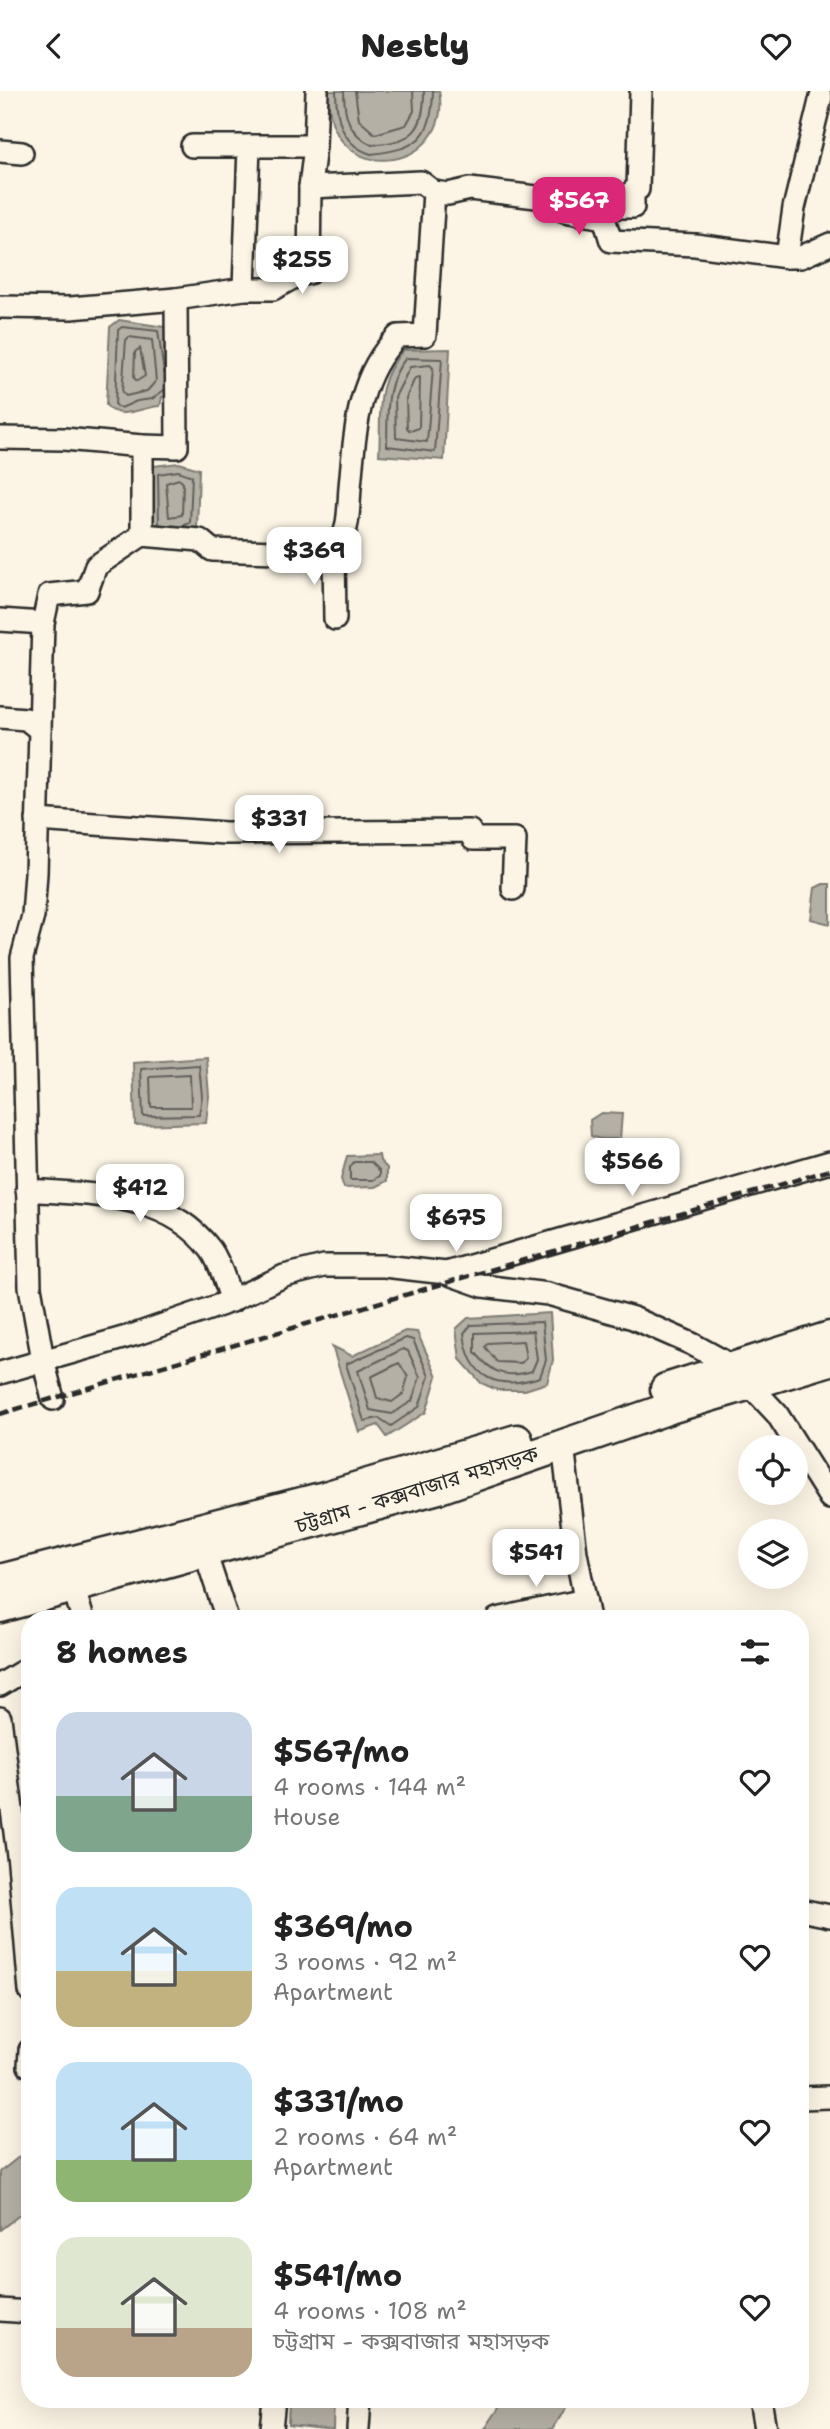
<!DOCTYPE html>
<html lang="en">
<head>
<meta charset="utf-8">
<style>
	body { margin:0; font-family:"Shantell Sans","Noto Sans Bengali",sans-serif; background:#f2f2f2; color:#222; height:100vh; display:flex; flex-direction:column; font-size:26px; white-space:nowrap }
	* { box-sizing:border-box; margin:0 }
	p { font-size:23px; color:#767676 }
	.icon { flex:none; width:38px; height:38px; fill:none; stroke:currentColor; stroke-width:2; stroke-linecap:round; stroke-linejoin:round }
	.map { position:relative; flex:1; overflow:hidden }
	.details { position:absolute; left:21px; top:1519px; width:788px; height:798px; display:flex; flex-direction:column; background:#fff; border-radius:28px; box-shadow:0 7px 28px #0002 }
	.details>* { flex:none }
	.controls { position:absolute; left:738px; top:1344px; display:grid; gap:14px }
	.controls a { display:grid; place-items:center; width:70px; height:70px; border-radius:50%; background:#fff; box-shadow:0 7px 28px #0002; font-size:35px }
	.price { position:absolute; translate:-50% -60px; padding:0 16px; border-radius:14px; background:#fff; color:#222; font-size:23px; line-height:46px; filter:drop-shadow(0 2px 4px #0008) }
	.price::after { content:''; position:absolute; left:50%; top:42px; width:21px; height:16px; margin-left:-10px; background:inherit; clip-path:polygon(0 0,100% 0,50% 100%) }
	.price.active { background:#db2777; color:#fff }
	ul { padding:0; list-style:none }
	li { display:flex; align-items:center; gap:21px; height:175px; padding:0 35px }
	li span { display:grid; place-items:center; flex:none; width:196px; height:140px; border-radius:21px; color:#555 }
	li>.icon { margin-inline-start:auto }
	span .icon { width:84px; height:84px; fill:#fffc; stroke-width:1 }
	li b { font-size:30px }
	h2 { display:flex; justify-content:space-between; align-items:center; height:84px; padding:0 35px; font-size:30px }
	header { display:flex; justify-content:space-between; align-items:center; height:91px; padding:0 35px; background:#fff; font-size:32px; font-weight:800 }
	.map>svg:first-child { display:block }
	.water { fill:#b4b0a5; stroke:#7d7b74; stroke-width:2 }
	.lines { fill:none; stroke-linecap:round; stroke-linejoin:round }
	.shore { stroke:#62605c; stroke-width:2 }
	.minor-casing { stroke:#2b2b2b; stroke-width:26 }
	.highway-casing { stroke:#2b2b2b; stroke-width:35 }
	.minor { stroke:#fcf5e5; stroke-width:21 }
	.highway { stroke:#fcf5e5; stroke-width:30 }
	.rail { stroke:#2b2b2b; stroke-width:4.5; stroke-dasharray:10 5; stroke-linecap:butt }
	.labels { text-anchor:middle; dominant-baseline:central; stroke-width:6; stroke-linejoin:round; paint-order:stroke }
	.street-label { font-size:21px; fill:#2b2b2b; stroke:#fcf5e5 }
</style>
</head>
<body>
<header><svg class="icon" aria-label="back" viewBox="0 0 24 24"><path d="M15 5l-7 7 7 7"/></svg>Nestly<svg class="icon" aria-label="heart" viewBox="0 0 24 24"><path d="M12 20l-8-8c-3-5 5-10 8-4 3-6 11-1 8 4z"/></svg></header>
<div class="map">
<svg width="830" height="2338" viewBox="0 0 830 2338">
	<rect width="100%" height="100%" fill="#fcf5e5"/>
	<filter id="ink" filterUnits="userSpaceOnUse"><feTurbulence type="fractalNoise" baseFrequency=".0143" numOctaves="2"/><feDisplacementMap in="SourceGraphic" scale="14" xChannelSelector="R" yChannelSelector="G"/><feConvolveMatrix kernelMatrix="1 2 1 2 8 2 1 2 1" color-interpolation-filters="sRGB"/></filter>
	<g filter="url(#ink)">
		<g class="water">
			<path d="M 329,0 L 439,0 C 455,82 323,101 329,0 Z"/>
			<path d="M 119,229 L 164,236 L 167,244 L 174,306 L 162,306 L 160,315 C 141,316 119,331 106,314 L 110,236 Z"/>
			<path d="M 450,258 L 444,369 L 379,364 C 382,319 373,296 403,259 Z"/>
			<polygon points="179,372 199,378 197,440 151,440 150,383 154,375"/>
			<polygon points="823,793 830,793 830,833 811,828 815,797"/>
			<polygon points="206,966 209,1005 206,1032 135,1034 133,971"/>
			<polygon points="601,1022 622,1023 620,1048 600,1048 591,1045 590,1029"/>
			<polygon points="379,1064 380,1070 387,1077 387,1090 375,1096 344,1097 341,1088 347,1065"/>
			<polygon points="550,1222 553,1269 547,1292 525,1299 497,1299 481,1292 460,1268 456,1238 468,1227"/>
			<polygon points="405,1240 417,1241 437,1285 426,1321 387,1346 378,1334 359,1341 332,1255 352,1265"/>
			<polygon points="30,1642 30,1700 21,1657"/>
			<polygon points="30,2057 30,2116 0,2139 0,2081"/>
			<polygon points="289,2308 334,2308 333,2338 288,2333"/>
			<polygon points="505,2308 571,2308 553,2338 485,2338"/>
		</g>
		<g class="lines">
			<g class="shore">
				<path d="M 336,0 C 336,28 342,54 371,63 C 418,58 432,47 433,0"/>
				<path d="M 344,0 C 344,25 349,43 372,54 C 413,50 424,41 424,0"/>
				<polyline points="355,0 359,29 375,43 406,34 414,20 413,0"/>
				<polygon points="129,246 152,249 156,290 147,300 126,305 122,301 126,249"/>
				<polygon points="140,257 145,285 137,290 134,287 135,261"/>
				<path d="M 406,267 L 442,268 L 435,361 L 387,355 C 388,323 384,293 406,267 Z"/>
				<polygon points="410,276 430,274 433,277 427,351 396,347 395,306"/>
				<polyline points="164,282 158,240 122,236 118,239 115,315 121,317 137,310 152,308 164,299"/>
				<polygon points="420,286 419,337 410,340 407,337 406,307 415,287"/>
				<polygon points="179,388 183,392 182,424 169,426 166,392"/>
				<polyline points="159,433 158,383 178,380 192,385 190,432 182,435"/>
				<polygon points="199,974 202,1005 199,1024 143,1025 141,978"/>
				<polygon points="190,984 191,1016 151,1016 150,986"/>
				<polygon points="354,1071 371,1071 380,1080 380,1085 373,1089 350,1089 350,1076"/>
				<path d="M 542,1231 L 546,1269 L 540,1286 C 497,1300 469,1288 464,1242 L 471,1234 Z"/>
				<path d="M 533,1240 L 537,1268 L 532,1280 C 505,1288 492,1282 475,1261 L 475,1242 Z"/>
				<polygon points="406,1247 413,1249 429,1285 419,1316 391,1335 379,1327 364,1330 346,1273"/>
				<polygon points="523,1250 526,1267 521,1272 497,1271 485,1256 488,1252"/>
				<polygon points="403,1258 408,1260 420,1286 412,1310 392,1323 370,1319 358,1280"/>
				<polygon points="399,1272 408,1286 403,1303 392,1311 377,1307 371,1286"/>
			</g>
			<g class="minor-casing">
				<g id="minor">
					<polyline points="192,55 315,55 317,0"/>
					<polyline points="0,60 22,62"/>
					<polyline points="310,96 421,91 434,101 448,103 470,98 553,108 564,120 604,127 611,150 695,154 787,166 801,166 830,153"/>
					<polyline points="604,127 608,116 633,116 633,100 638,98 641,1"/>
					<polyline points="787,166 794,117 821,6"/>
					<polyline points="244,198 249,55"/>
					<polyline points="176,208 244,198 273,198 298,184 309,182 310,96 315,55"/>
					<polyline points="0,216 71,217 176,208 177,356 142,355 142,444"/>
					<polyline points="0,347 64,348 142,355"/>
					<polyline points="334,463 335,528"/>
					<polyline points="0,529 43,532"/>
					<polyline points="0,626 26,628 40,639"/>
					<polyline points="37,729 225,742 470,740 473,748 515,748 513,798"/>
					<path d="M 27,1099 C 92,1104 168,1101 211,1159 C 221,1173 226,1194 232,1210"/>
					<polyline points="446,1182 830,1071"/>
					<polyline points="0,1282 137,1243 223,1213 284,1185 324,1175 384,1175 446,1182 483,1195 548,1203 633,1227 692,1253 732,1275 777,1323 830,1407"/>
					<path d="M 53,1308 L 43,1269 L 30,1196 L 22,867 L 33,825 L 36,782 L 43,532 L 49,504 L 87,500 L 96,475 L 142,444 L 200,449 L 212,459 L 334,463 C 350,439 348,424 350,396 C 355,342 357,285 398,245 L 425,244 L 434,101"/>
					<polyline points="563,1354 576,1462 589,1528"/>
					<polyline points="205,1461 227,1528"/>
					<polyline points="70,1485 83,1528"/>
					<polyline points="497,1528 585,1509"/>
					<polyline points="0,1594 30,1576"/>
					<polyline points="0,1627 19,1772 30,1900"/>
					<polyline points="800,1819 830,1825"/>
					<polyline points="29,1975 30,1959"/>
					<polyline points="800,2007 830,2006"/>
					<polyline points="0,2219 30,2221"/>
					<polyline points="760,2308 765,2338"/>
					<polyline points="271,2338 274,2308"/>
					<polyline points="358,2338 360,2308"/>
				</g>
			</g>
			<g class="highway-casing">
				<g id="highway">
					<polyline points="666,1298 830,1246"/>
					<polyline points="0,1489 325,1406 517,1349"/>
					<polyline points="0,1516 442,1396 670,1317 830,1269"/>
				</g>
			</g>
			<use href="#minor" class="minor"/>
			<use href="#highway" class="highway"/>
			<polyline class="rail" points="0,1323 830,1079"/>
		</g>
	</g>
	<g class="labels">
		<g class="street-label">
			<text transform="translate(417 1399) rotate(-17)">চট্টগ্রাম - কক্সবাজার মহাসড়ক</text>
		</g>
	</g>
</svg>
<div class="controls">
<a><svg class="icon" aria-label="locate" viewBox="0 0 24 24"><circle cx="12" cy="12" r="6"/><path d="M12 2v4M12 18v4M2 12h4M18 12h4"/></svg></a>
<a><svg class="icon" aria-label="layers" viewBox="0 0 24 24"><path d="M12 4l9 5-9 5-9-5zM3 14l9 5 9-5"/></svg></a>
</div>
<b class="price active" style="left:579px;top:146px">$567</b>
<b class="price" style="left:302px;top:205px">$255</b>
<b class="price" style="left:314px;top:496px">$369</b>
<b class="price" style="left:279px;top:764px">$331</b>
<b class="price" style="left:632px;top:1107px">$566</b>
<b class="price" style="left:140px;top:1133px">$412</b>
<b class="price" style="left:456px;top:1163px">$675</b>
<b class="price" style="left:536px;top:1498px">$541</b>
<section class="details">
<h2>8 homes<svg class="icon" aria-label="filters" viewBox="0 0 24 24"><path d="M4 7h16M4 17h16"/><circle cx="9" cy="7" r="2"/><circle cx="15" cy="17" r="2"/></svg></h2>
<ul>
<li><span style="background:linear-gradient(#c9d6e8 60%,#7fa58c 0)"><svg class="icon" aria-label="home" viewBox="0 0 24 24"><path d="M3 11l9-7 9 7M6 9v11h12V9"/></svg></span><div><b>$567/mo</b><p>4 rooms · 144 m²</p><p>House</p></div><svg class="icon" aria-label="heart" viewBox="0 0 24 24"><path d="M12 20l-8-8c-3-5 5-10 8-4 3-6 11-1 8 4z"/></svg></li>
<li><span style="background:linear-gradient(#bfe0f5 60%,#c2b280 0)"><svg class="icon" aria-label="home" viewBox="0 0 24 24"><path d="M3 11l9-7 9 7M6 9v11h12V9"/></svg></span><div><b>$369/mo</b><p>3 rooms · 92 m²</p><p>Apartment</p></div><svg class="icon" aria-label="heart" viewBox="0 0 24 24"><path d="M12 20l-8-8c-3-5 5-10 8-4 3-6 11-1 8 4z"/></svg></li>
<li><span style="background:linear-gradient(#bfe0f5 70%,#8fb573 0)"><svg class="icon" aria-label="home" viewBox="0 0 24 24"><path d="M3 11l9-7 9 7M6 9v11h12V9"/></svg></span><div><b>$331/mo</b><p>2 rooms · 64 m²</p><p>Apartment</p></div><svg class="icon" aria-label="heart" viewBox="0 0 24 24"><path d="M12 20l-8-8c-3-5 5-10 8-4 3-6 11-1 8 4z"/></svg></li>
<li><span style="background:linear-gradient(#dfe7d0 65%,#b9a48a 0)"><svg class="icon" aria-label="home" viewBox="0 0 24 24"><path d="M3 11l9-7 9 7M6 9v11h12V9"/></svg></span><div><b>$541/mo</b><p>4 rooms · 108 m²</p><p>চট্টগ্রাম - কক্সবাজার মহাসড়ক</p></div><svg class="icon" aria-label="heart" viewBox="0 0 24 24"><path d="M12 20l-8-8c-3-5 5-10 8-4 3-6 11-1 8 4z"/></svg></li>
</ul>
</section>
</div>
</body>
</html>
